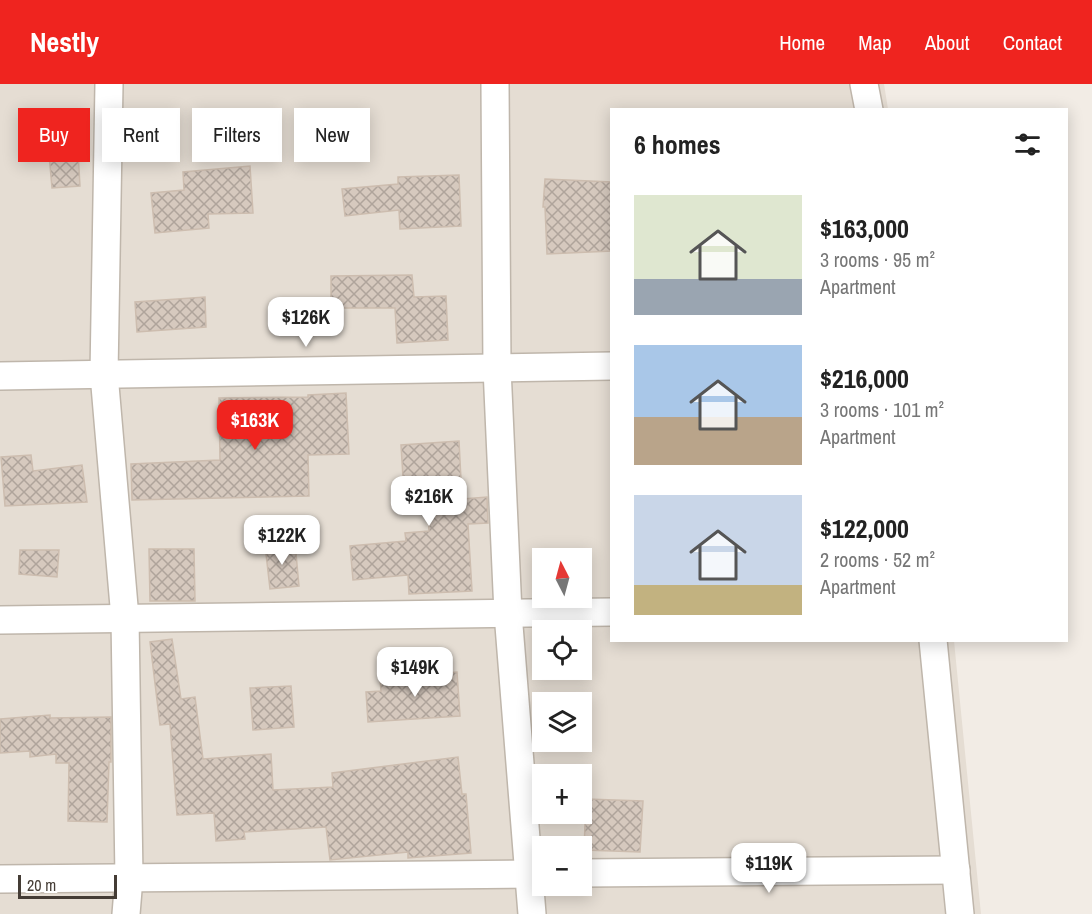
<!DOCTYPE html>
<html lang="en">
<head>
<meta charset="utf-8">
<style>
	body { margin:0; font-family:"Archivo Narrow",sans-serif; background:#f6f6f6; color:#222; height:100vh; display:flex; flex-direction:column; font-size:22px; white-space:nowrap }
	* { box-sizing:border-box; margin:0 }
	p { font-size:20px; color:#767676 }
	.icon { flex:none; width:33px; height:33px; fill:none; stroke:currentColor; stroke-width:2; stroke-linecap:round; stroke-linejoin:round }
	.map { position:relative; flex:1; overflow:hidden }
	.details { position:absolute; left:610px; top:24px; width:458px; height:534px; display:flex; flex-direction:column; background:#fff; border-radius:0px; box-shadow:0 3px 15px #0003 }
	.details>* { flex:none }
	.top-card { position:absolute; left:18px; top:24px; width:502px; height:54px; display:flex; gap:12px }
	.needle { width:39px; rotate:354deg }
	.buttons { position:absolute; left:532px; top:464px; display:grid; gap:12px }
	.buttons a { display:grid; place-items:center; width:60px; height:60px; border-radius:0px; background:#fff; box-shadow:0 3px 15px #0003; font-size:30px }
	.scale { position:absolute; left:18px; bottom:15px; width:99px; box-sizing:border-box; padding-left:6px; border:3px solid #443c35; border-top:0; font-size:16px; line-height:21px; white-space:nowrap; color:#443c35; -webkit-text-stroke:4px #fff; paint-order:stroke }
	.price { position:absolute; translate:-50% -51px; padding:0 14px; border-radius:12px; background:#fff; color:#222; font-size:20px; line-height:39px; filter:drop-shadow(0 2px 3px #0008) }
	.price::after { content:''; position:absolute; left:50%; top:36px; width:18px; height:14px; margin-left:-9px; background:inherit; clip-path:polygon(0 0,100% 0,50% 100%) }
	.price.current { background:#ef241f; color:#fff }
	ul { padding:0; list-style:none }
	li { display:flex; align-items:center; gap:18px; height:150px; padding:0 24px }
	li span { display:grid; place-items:center; flex:none; width:168px; height:120px; border-radius:0px; color:#555 }
	li>.icon { margin-inline-start:auto }
	span .icon { width:72px; height:72px; fill:#fffc; stroke-width:1 }
	li b { font-size:26px }
	h2 { display:flex; justify-content:space-between; align-items:center; height:72px; padding:0 24px; font-size:26px }
	.tag { padding:0 21px; border-radius:0px; background:#fff; box-shadow:0 3px 15px #0003; font-size:21px; line-height:54px }
	.tag.current { background:#ef241f; color:#fff }
	header { display:flex; align-items:center; gap:36px; box-sizing:border-box; height:84px; padding:0 30px; background:#ef241f; color:#fff }
	header strong { font-size:28px }
	nav { display:flex; gap:33px; margin-inline-start:auto; font-size:21px }
	.map>svg:first-child { display:block }
	.residential { fill:#e5ddd3; fill-rule:evenodd }
	.building { fill:url(#building-cross-hatch); stroke:#cdbdaf; stroke-width:1.5 }
	.lines { fill:none; stroke-linecap:round; stroke-linejoin:round }
	.minor-casing { stroke:#bfb6ab; stroke-width:30 }
	.minor { stroke:#fff; stroke-width:27 }
</style>
</head>
<body>
<header>
<strong>Nestly</strong>
<nav><a>Home</a><a>Map</a><a>About</a><a>Contact</a></nav>
</header>
<div class="map">
<svg width="1092" height="830" viewBox="0 0 1092 830">
	<defs>
		<pattern id="building-cross-hatch" width="8" height="8" patternUnits="userSpaceOnUse" patternTransform="scale(1.5)"><rect width="8" height="8" fill="#d6c9be"/><path d="M0 0l8 8M0 8l8-8" fill="none" stroke="#afa49b"/></pattern>
	</defs>
	<rect width="100%" height="100%" fill="#f2ece5"/>
	<path class="residential" d="M 0,0 L 884,0 L 888,25 L 612,26 L 612,556 L 954,557 L 981,830 L 0,830 ZM 543,474 L 582,474 L 582,513 L 543,513 ZM 543,546 L 582,546 L 582,585 L 543,585 ZM 543,618 L 582,618 L 582,657 L 543,657 ZM 543,690 L 582,690 L 582,729 L 543,729 ZM 543,762 L 582,762 L 582,801 L 543,801 Z"/>
	<g class="building">
		<polygon points="78,68 80,102 52,104 49,70"/>
		<polygon points="250,82 253,129 208,130 209,144 155,149 151,109 184,106 183,88"/>
		<polygon points="459,91 461,142 400,145 399,126 345,132 342,105 398,100 398,93"/>
		<polygon points="545,95 612,98 612,167 547,170 545,123 543,123"/>
		<polygon points="412,191 414,213 446,212 448,256 397,259 395,224 331,224 331,192"/>
		<polygon points="205,213 206,243 137,248 135,218"/>
		<polygon points="346,309 349,370 308,371 309,412 132,416 131,380 220,376 219,314 308,313 308,311"/>
		<polygon points="459,357 462,415 487,413 488,439 468,440 472,507 409,510 408,491 353,496 350,462 406,457 405,449 429,447 427,410 404,410 401,361"/>
		<polygon points="31,371 33,387 82,381 87,418 5,422 1,373"/>
		<polygon points="295,459 299,502 270,505 265,461"/>
		<polygon points="149,465 194,465 195,517 150,517"/>
		<polygon points="20,466 59,466 57,493 19,490"/>
		<polygon points="172,555 181,615 195,613 203,675 271,670 273,706 333,703 332,689 458,673 462,710 466,710 471,769 408,774 408,768 330,776 326,743 244,748 245,755 216,757 214,729 177,731 170,640 160,641 150,558"/>
		<polygon points="457,588 460,632 368,638 366,608 381,607 380,595"/>
		<polygon points="291,602 294,643 253,646 250,604"/>
		<polygon points="50,631 50,634 111,633 111,678 109,678 107,738 68,737 69,679 56,679 56,670 30,673 30,667 0,669 0,635"/>
		<polygon points="586,715 643,717 640,768 584,766"/>
	</g>
	<g class="lines">
		<g class="minor-casing">
			<g id="minor">
				<polyline points="109,0 104,290 125,534 129,794 126,830"/>
				<polyline points="495,0 497,284 508,529 532,830"/>
				<polyline points="864,0 869,26"/>
				<polyline points="0,292 612,282"/>
				<polyline points="0,536 612,528"/>
				<polyline points="933,556 960,830"/>
				<polyline points="582,789 956,786"/>
				<polyline points="0,795 543,790"/>
			</g>
		</g>
		<use href="#minor" class="minor"/>
	</g>
</svg>
<div class="buttons">
<a><svg class="needle" viewBox="-14 -14 28 28"><path d="M0-13l5 13h-10z" fill="#e53935"/><path d="M0 13l5-13h-10z" fill="#767676"/></svg></a>
<a><svg class="icon" aria-label="locate" viewBox="0 0 24 24"><circle cx="12" cy="12" r="6"/><path d="M12 2v4M12 18v4M2 12h4M18 12h4"/></svg></a>
<a><svg class="icon" aria-label="layers" viewBox="0 0 24 24"><path d="M12 4l9 5-9 5-9-5zM3 14l9 5 9-5"/></svg></a>
<a>+</a>
<a>−</a>
</div>
<div class="scale">20 m</div>
<b class="price" style="left:306px;top:264px">$126K</b>
<b class="price current" style="left:255px;top:367px">$163K</b>
<b class="price" style="left:429px;top:443px">$216K</b>
<b class="price" style="left:282px;top:482px">$122K</b>
<b class="price" style="left:415px;top:614px">$149K</b>
<b class="price" style="left:769px;top:810px">$119K</b>
<div class="top-card">
<a class="tag current">Buy</a>
<a class="tag">Rent</a>
<a class="tag">Filters</a>
<a class="tag">New</a>
</div>
<section class="details">
<h2>6 homes<svg class="icon" aria-label="filters" viewBox="0 0 24 24"><path d="M4 7h16M4 17h16"/><circle cx="9" cy="7" r="2"/><circle cx="15" cy="17" r="2"/></svg></h2>
<ul>
<li><span style="background:linear-gradient(#dfe7d0 70%,#9aa5b1 0)"><svg class="icon" aria-label="home" viewBox="0 0 24 24"><path d="M3 11l9-7 9 7M6 9v11h12V9"/></svg></span><div><b>$163,000</b><p>3 rooms · 95 m²</p><p>Apartment</p></div></li>
<li><span style="background:linear-gradient(#a9c7e8 60%,#b9a48a 0)"><svg class="icon" aria-label="home" viewBox="0 0 24 24"><path d="M3 11l9-7 9 7M6 9v11h12V9"/></svg></span><div><b>$216,000</b><p>3 rooms · 101 m²</p><p>Apartment</p></div></li>
<li><span style="background:linear-gradient(#c9d6e8 75%,#c2b280 0)"><svg class="icon" aria-label="home" viewBox="0 0 24 24"><path d="M3 11l9-7 9 7M6 9v11h12V9"/></svg></span><div><b>$122,000</b><p>2 rooms · 52 m²</p><p>Apartment</p></div></li>
</ul>
</section>
</div>
</body>
</html>
